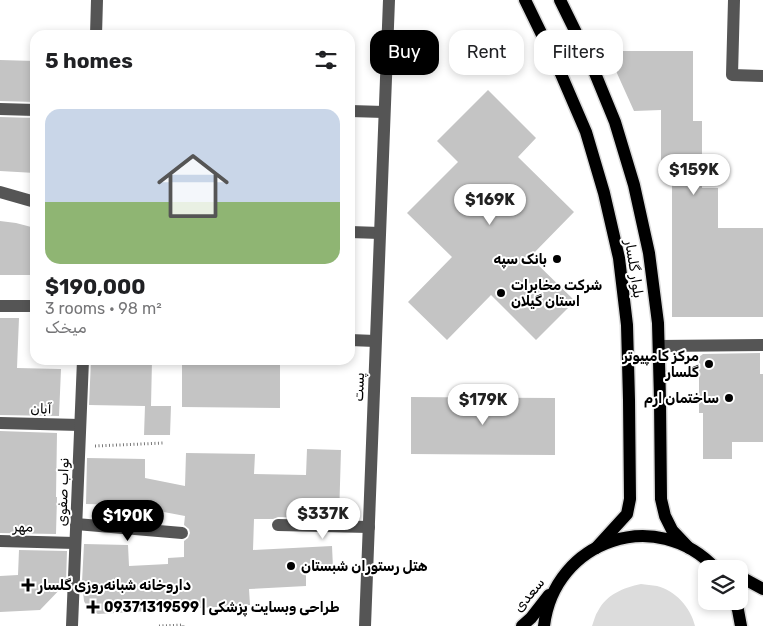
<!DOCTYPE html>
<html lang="en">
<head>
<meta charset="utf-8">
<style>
	body { margin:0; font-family:Rubik,Cairo,sans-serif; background:#f6f6f6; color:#202124; height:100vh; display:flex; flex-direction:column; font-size:19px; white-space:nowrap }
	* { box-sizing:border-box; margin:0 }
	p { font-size:16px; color:#757577 }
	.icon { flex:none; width:28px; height:28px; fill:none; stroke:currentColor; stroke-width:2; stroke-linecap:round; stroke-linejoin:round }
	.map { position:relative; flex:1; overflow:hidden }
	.details { position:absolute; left:30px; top:30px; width:325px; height:335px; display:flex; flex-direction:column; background:#fff; border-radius:15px; box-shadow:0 2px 8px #0003 }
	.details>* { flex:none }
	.banner { position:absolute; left:370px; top:30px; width:318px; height:45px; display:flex; gap:10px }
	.tools { position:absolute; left:698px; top:560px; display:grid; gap:10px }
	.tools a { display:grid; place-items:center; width:50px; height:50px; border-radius:10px; background:#fff; box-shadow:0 2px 8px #0003; font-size:25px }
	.price { position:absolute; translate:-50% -42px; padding:0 11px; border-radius:18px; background:#fff; color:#222; font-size:16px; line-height:32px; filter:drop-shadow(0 1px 2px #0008) }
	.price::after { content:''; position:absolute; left:50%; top:30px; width:15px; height:11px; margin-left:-8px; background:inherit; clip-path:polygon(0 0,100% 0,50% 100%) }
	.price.active { background:#000; color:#fff }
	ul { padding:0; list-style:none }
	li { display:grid; align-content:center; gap:10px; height:265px; padding:0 15px }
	li span { display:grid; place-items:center; height:155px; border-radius:15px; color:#555 }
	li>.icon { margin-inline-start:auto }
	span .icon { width:90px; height:90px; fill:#fffc; stroke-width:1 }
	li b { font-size:21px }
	h2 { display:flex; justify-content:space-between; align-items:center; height:60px; padding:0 15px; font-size:21px }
	.chip { padding:0 18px; border-radius:15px; background:#fff; box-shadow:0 2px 8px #0003; font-size:18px; line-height:45px }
	.chip.active { background:#000; color:#fff }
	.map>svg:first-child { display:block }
	.green { fill:#dcdcdc }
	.building { fill:#c4c4c4 }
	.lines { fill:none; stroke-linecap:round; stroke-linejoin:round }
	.major-casing { stroke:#dbdbdb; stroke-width:15 }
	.path { stroke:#777; stroke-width:3; stroke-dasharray:1 2.5; stroke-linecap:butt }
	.minor { stroke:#555; stroke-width:12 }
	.major { stroke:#000; stroke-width:12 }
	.poi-dot { fill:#000; stroke:#fff; stroke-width:2 }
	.labels { text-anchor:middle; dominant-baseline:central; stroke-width:4; stroke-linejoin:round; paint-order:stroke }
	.poi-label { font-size:14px; font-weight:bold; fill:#000; stroke:#fff; text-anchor:start }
	.street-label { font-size:14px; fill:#000; stroke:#fff }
</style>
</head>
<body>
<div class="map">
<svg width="763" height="626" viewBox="0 0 763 626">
	<rect width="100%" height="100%" fill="#fff"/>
	<path class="green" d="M 641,584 C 646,585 652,585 657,586 C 675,590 691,608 695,626 L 592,626 C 594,621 595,615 598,611 C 607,594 623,588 641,584 Z"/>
	<g class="building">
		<polygon points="607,51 693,51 693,121 702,121 702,188 718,188 718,228 763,228 763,317 672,317 672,174 661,174 661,110 634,111"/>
		<polygon points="0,60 35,61 35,102 0,101"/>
		<polygon points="488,90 536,138 518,157 574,212 530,257 575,301 536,340 491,295 447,340 408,302 452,257 407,213 458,162 437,141"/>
		<polygon points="0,117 35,118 35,173 0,171"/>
		<polygon points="0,221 16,223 35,228 35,275 0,275"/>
		<polygon points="0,318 19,318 17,368 61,369 59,416 0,415"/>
		<polygon points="760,353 760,374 763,374 763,442 732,442 732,459 703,459 703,413 699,413 699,357 703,354"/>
		<polygon points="91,360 152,360 151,406 171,406 170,435 144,435 145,406 89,405"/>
		<polygon points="182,360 280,360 280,408 182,407"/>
		<polygon points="411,397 555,398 555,455 411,454"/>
		<polygon points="0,431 57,433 56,497 57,497 56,534 0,533"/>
		<polygon points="307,449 341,450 339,518 278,517 273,519 254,519 253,550 332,546 333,568 306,569 306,586 249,589 250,605 98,614 92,611 87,607 84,601 82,582 84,544 128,545 129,566 168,564 168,558 184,557 184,541 188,538 190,533 189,529 184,525 185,516 127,505 86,504 87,458 145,459 145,478 185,486 186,453 255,454 254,474 306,475"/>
		<polygon points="19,550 67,551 66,583 40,610 0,612 0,576 18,575"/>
	</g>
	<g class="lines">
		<g class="major-casing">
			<g id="major">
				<polyline points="525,0 561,74 586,132 604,193 619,258 627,325 629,400 630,499 627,514 596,548"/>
				<polyline points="560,0 590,61 615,122 634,185 649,253 658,323 660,400 661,499 665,516 672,530 689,548"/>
				<polyline points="739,576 763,589"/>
				<polyline points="735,601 738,610 741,626"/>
				<polyline points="522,626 531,618 549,595"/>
				<path d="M 544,626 C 554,540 657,505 716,569"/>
			</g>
		</g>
		<g class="path">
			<polyline points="95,446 164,443"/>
			<polyline points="159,626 183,625 183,626"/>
		</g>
		<g class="minor">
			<polyline points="734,0 732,75 763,76"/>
			<polyline points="96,35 97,0"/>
			<polyline points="0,109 35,110"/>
			<polyline points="350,111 384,112"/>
			<polyline points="0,192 35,202"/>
			<polyline points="350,232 380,233"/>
			<polyline points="0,306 35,306"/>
			<polyline points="350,340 375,341"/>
			<polyline points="659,346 763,345"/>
			<polyline points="0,423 80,425"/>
			<polyline points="76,524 182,533"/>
			<polyline points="278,525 369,527"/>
			<polyline points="0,541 75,543"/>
			<polyline points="72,626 83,360"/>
			<polyline points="365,626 389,0"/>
		</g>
		<use href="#major" class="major"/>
	</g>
	<g class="poi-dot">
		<circle cx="557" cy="259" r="5"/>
		<circle cx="501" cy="293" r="5"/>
		<circle cx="709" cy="364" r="5"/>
		<circle cx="729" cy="398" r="5"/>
		<circle cx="291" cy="566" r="5"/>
		<path d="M25.5 577.5h5v5h5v5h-5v5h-5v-5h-5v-5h5z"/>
		<path d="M90.5 599.5h5v5h5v5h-5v5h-5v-5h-5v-5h5z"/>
	</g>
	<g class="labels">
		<g class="poi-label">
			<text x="547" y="259" text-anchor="end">بانک سپه</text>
			<text x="511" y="285">شرکت مخابرات<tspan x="511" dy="16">استان گیلان</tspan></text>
			<text x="699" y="356" text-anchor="end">مرکز کامپیوتر<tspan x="699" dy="16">گلسار</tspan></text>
			<text x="719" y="398" text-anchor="end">ساختمان ارم</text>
			<text x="301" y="566">هتل رستوران شبستان</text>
			<text x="38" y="585">داروخانه شبانه‌روزی گلسار</text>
			<text x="104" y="607">09371319599 | طراحی وبسایت پزشکی</text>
		</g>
		<g class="street-label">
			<text transform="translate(634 269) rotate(81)">بلوار گلسار</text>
			<text transform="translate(359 387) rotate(-88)">پست</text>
			<text transform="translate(41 409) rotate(1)">آبان</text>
			<text transform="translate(63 492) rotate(-88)">نواب صفوی</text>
			<text transform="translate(23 527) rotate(1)">مهر</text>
			<text transform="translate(529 595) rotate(-50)">سعدی</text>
		</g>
	</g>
</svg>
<div class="tools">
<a><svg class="icon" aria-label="layers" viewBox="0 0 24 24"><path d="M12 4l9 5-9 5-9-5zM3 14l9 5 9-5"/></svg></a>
</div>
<b class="price" style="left:694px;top:196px">$159K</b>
<b class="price" style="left:490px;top:226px">$169K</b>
<b class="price" style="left:483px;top:426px">$179K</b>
<b class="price" style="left:323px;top:540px">$337K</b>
<b class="price active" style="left:128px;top:542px">$190K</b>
<div class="banner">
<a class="chip active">Buy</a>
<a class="chip">Rent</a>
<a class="chip">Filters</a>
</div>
<section class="details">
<h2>5 homes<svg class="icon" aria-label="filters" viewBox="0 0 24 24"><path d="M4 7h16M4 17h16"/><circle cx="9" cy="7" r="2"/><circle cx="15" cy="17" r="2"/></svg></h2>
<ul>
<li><span style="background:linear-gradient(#c9d6e8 60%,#8fb573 0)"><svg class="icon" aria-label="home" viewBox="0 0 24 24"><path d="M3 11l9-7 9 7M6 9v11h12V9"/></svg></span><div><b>$190,000</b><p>3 rooms · 98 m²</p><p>میخک</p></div></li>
</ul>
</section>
</div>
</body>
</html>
